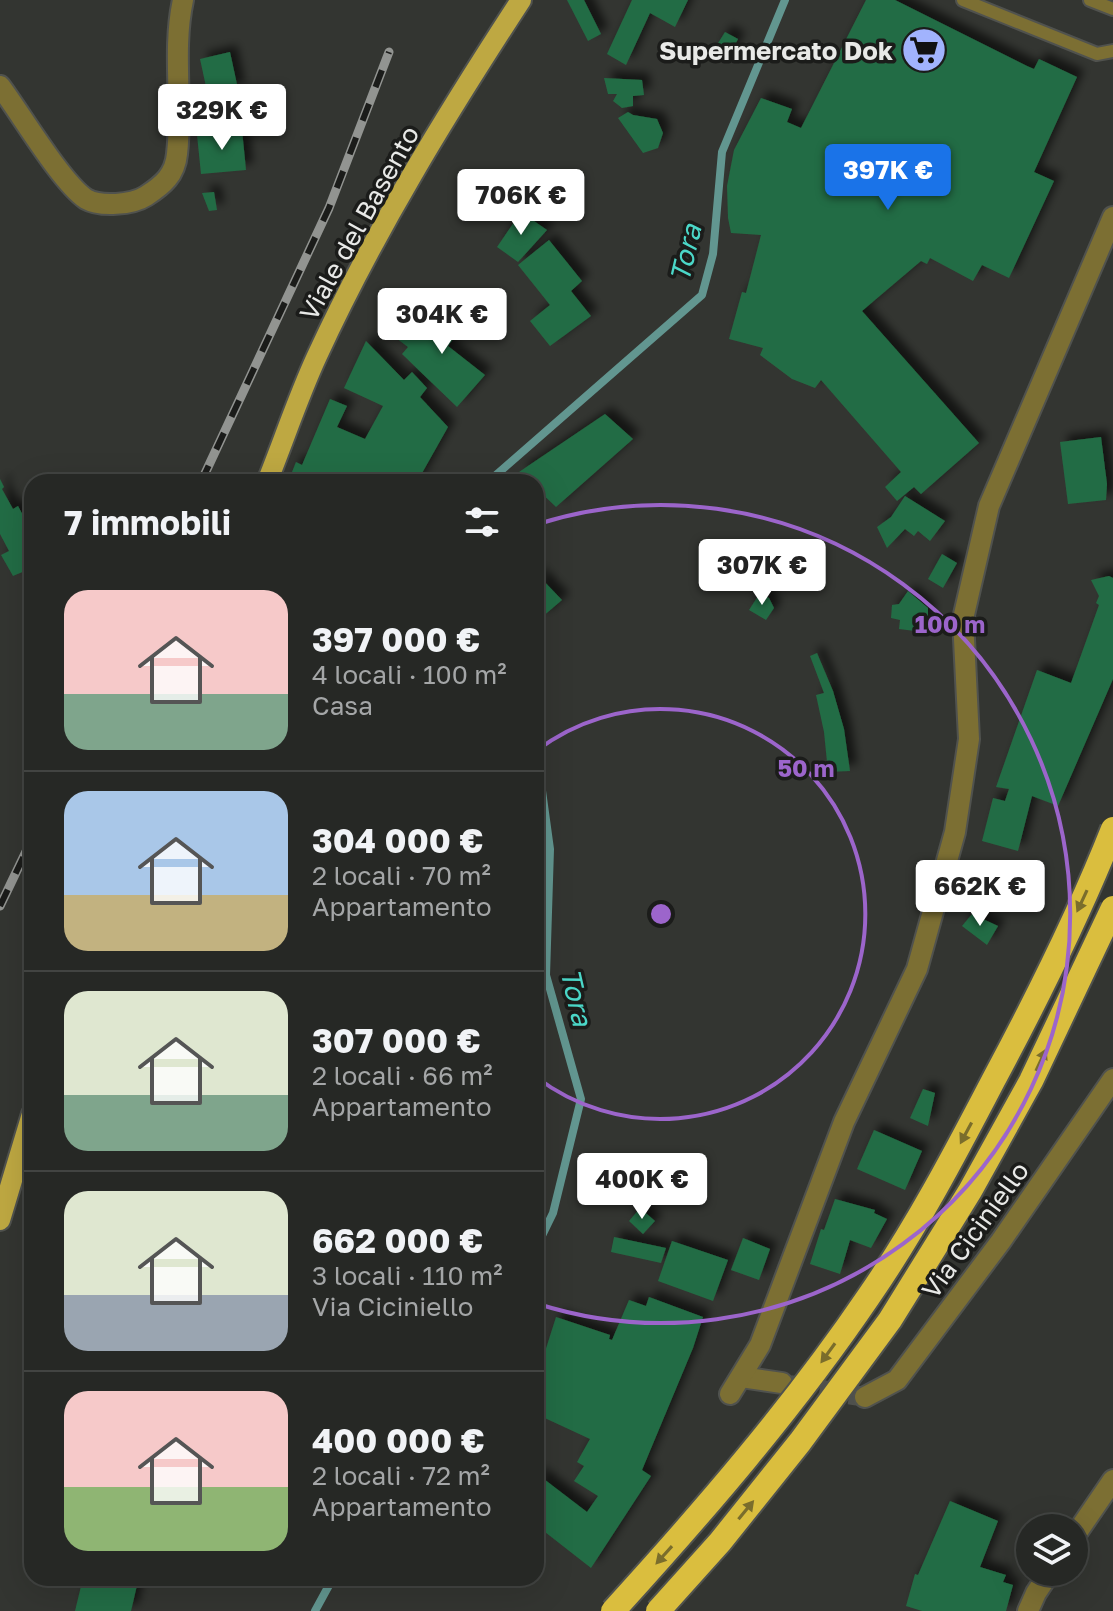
<!DOCTYPE html>
<html lang="it">
<head>
<meta charset="utf-8">
<style>
	body { margin:0; font-family:"Golos Text",sans-serif; background:#323432; color:#f1f3f6; height:100vh; display:flex; flex-direction:column; font-size:30px; white-space:nowrap }
	* { box-sizing:border-box; margin:0 }
	p { font-size:26px; color:#a4a6a7 }
	.icon { flex:none; width:44px; height:44px; fill:none; stroke:currentColor; stroke-width:2; stroke-linecap:round; stroke-linejoin:round }
	.map { position:relative; flex:1; overflow:hidden }
	.details { position:absolute; left:24px; top:474px; width:520px; height:1112px; display:flex; flex-direction:column; background:#262825; border-radius:24px; box-shadow:0 8px 32px #0002,0 0 0 2px #424442 }
	.details>* { flex:none }
	.tools { position:absolute; left:1016px; top:1514px; display:grid; gap:16px }
	.tools a { display:grid; place-items:center; width:72px; height:72px; border-radius:50%; background:#262825; box-shadow:0 8px 32px #0002,0 0 0 2px #424442; font-size:40px }
	.price { position:absolute; translate:-50% -68px; padding:0 18px; border-radius:8px; background:#fff; color:#222; font-size:26px; line-height:52px; filter:drop-shadow(0 2px 4px #0008) }
	.price::after { content:''; position:absolute; left:50%; top:48px; width:24px; height:18px; margin-left:-12px; background:inherit; clip-path:polygon(0 0,100% 0,50% 100%) }
	.price.on { background:#1a73e8; color:#fff }
	ul { padding:0; list-style:none }
	li { display:flex; align-items:center; gap:24px; height:200px; padding:0 40px }
	li+li { border-top:2px solid #424442 }
	li span { display:grid; place-items:center; flex:none; width:224px; height:160px; border-radius:24px; color:#555 }
	li>.icon { margin-inline-start:auto }
	span .icon { width:96px; height:96px; fill:#fffc; stroke-width:1 }
	li b { font-size:34px }
	h2 { display:flex; justify-content:space-between; align-items:center; height:96px; padding:0 40px; font-size:34px }
	.map>svg:first-child { display:block }
	.lines { fill:none; stroke-linecap:round; stroke-linejoin:round }
	.stream { stroke:#629690; stroke-width:8 }
	.building { fill:#236c44; filter:url(#shadow) }
	.minor-tunnel { stroke:#4e504c; stroke-width:20; stroke-dasharray:20 10; stroke-linecap:butt }
	.service-casing { stroke:#50524e; stroke-width:16 }
	.minor-casing { stroke:#50524e; stroke-width:24 }
	.primary-casing { stroke:#50524e; stroke-width:24 }
	.service { stroke:#7c6f33; stroke-width:12 }
	.minor { stroke:#7c6f33; stroke-width:20 }
	.primary { stroke:#bea842; stroke-width:20 }
	.rail-casing { stroke:#929491; stroke-width:9 }
	.rail { stroke:#1b1c1a; stroke-width:6; stroke-dasharray:18; stroke-linecap:butt }
	.motorway-bridge-casing { stroke:#50524e; stroke-width:28; stroke-linecap:butt }
	.motorway-bridge { stroke:#dabe3e; stroke-width:24 }
	.oneway { fill:#7a6d2c }
	.ring { fill:none; stroke:#9c65cb; stroke-width:4 }
	.labels { text-anchor:middle; dominant-baseline:central; stroke-width:7; stroke-linejoin:round; paint-order:stroke }
	.poi-label { font-size:26px; font-weight:bold; fill:#e8e9e7; stroke:#1b1c1a; text-anchor:end }
	.street-label { font-size:26px; fill:#e8e9e7; stroke:#1b1c1a }
	.water-label { font-size:28px; font-style:italic; fill:#4bd7c8; stroke:#1b1c1a }
	.centre { fill:#9c65cb; stroke:#1b1c1a; stroke-width:4 }
	.ring-label { font-size:24px; text-anchor:middle; font-weight:bold; fill:#9c65cb; stroke:#1b1c1a; stroke-width:7; stroke-linejoin:round; paint-order:stroke }
</style>
</head>
<body>
<div class="map">
<svg width="1113" height="1611" viewBox="0 0 1113 1611">
	<defs>
		<filter id="shadow"><feDropShadow dx="7" dy="-7" stdDeviation="4" flood-color="#0009"/></filter>
	</defs>
	<rect width="100%" height="100%" fill="#333531"/>
	<g class="lines">
		<g class="stream">
			<polyline points="488,482 702,295 713,254 722,152 785,0"/>
			<polyline points="536,747 550,849 546,975 581,1099 553,1213 536,1248"/>
			<polyline points="315,1611 333,1578"/>
		</g>
	</g>
	<g class="building">
		<polygon points="567,0 584,0 601,34 588,41"/>
		<polygon points="632,0 688,0 675,27 650,13 626,65 607,54"/>
		<polygon points="866,0 895,0 1027,66 1034,69 1039,59 1077,77 1034,172 1054,181 1009,278 982,265 973,281 930,258 927,264 921,261 862,311 979,443 921,494 914,487 897,501 885,487 901,472 821,380 815,388 792,379 760,355 763,348 729,339 742,292 746,293 761,235 731,233 728,218 727,186 734,150 761,98 792,109 787,122 801,128"/>
		<polygon points="725,32 738,39 729,56 715,48"/>
		<polygon points="230,52 238,89 208,96 200,59"/>
		<polygon points="604,78 642,80 644,95 633,96 633,106 622,108 613,101 617,94 608,94"/>
		<polygon points="191,105 209,106 209,119 190,119"/>
		<polygon points="628,112 633,115 657,119 663,133 658,148 643,153 618,118"/>
		<polygon points="242,130 246,170 201,174 197,135"/>
		<polygon points="214,192 217,210 209,211 202,193"/>
		<polygon points="521,212 547,230 518,262 497,247"/>
		<polygon points="549,240 582,281 571,291 591,316 550,346 530,321 550,305 518,265"/>
		<polygon points="455,302 472,313 448,346 485,375 457,407 402,354 408,347 396,338 413,321 433,334"/>
		<polygon points="366,341 404,380 412,372 427,388 420,397 448,427 417,482 288,482 296,462 302,465 330,399 347,406 337,427 365,439 383,406 344,388"/>
		<polygon points="605,414 633,439 556,507 536,488 536,482 530,482 519,472"/>
		<polygon points="1101,437 1107,484 1106,500 1068,504 1060,442"/>
		<polygon points="0,479 4,487 2,489 13,509 18,506 32,532 32,568 13,576 1,555 9,551 0,534"/>
		<polygon points="905,496 945,521 930,541 918,531 914,536 905,529 887,548 877,527 891,517"/>
		<polygon points="942,554 957,563 943,588 928,579"/>
		<polygon points="536,573 562,600 541,618 536,613"/>
		<polygon points="1109,576 1113,578 1113,679 1058,806 1032,796 1018,851 982,841 993,798 1005,801 1009,789 996,787 1037,670 1071,683 1099,605 1096,603 1099,596 1091,580"/>
		<polygon points="908,591 928,608 928,628 917,626 915,631 899,629 900,620 891,618 892,605 899,604"/>
		<polygon points="760,593 769,598 774,608 766,620 749,610"/>
		<polygon points="817,653 833,691 844,729 850,771 828,772 824,732 816,695 824,693 810,656"/>
		<polygon points="972,914 998,926 987,945 962,926"/>
		<polygon points="923,1089 935,1093 928,1126 910,1118"/>
		<polygon points="874,1130 922,1151 905,1190 857,1169"/>
		<polygon points="835,1199 875,1210 874,1213 887,1219 871,1248 850,1240 840,1274 810,1264 821,1229 824,1230"/>
		<polygon points="640,1208 655,1221 643,1234 629,1221"/>
		<polygon points="614,1237 666,1248 661,1263 611,1252"/>
		<polygon points="743,1238 770,1249 759,1280 731,1270"/>
		<polygon points="672,1241 728,1260 713,1301 658,1281"/>
		<polygon points="649,1297 703,1317 693,1348 642,1470 651,1476 591,1568 536,1525 536,1511 541,1504 536,1500 536,1473 587,1512 598,1496 574,1481 584,1466 577,1462 590,1439 536,1414 536,1380 556,1317 610,1335 609,1339 612,1340 629,1300 646,1306"/>
		<polygon points="950,1501 998,1521 980,1567 1006,1575 1003,1582 1013,1585 1006,1611 922,1611 906,1606 915,1574 918,1575"/>
		<polygon points="83,1578 124,1578 138,1581 131,1611 75,1611"/>
	</g>
	<g class="lines">
		<polyline class="minor-tunnel" points="790,1385 865,1397"/>
		<g class="service-casing">
			<g id="service">
				<polyline points="963,0 1097,54 1113,51"/>
				<polyline points="1090,0 1113,9"/>
			</g>
		</g>
		<g class="minor-casing">
			<g id="minor">
				<path d="M 0,86 C 21,114 61,182 86,199 C 100,207 132,205 146,196 C 163,185 175,175 177,154 C 183,103 172,51 183,0"/>
				<polyline points="741,1377 782,1383"/>
				<polyline points="730,1394 760,1345 844,1122 917,969 955,832 969,739 963,619 989,506 1113,217"/>
				<polyline points="865,1397 897,1380 1001,1241 1113,1079"/>
				<polyline points="1074,1537 1113,1480"/>
				<polyline points="1028,1611 1036,1593 1050,1572"/>
			</g>
		</g>
		<g class="primary-casing">
			<g id="primary">
				<path d="M 267,482 C 284,440 298,397 317,356 C 374,232 446,115 521,0"/>
				<polyline points="0,1220 32,1114"/>
			</g>
		</g>
		<use href="#service" class="service"/>
		<use href="#minor" class="minor"/>
		<use href="#primary" class="primary"/>
		<g class="rail-casing">
			<g id="rail">
				<polyline points="201,482 329,208 389,52"/>
				<polyline points="0,906 32,839"/>
			</g>
		</g>
		<use href="#rail" class="rail"/>
		<g class="motorway-bridge-casing">
			<g id="motorway-bridge">
				<path d="M 613,1611 C 704,1511 793,1408 869,1296 C 916,1228 955,1154 993,1081 C 1037,999 1079,915 1113,829"/>
				<polyline points="658,1611 720,1542 800,1442 890,1320 970,1191 1031,1081 1113,908"/>
			</g>
		</g>
		<use href="#motorway-bridge" class="motorway-bridge"/>
	</g>
	<defs><path id="oneway-solid" d="M-6-.8H1V-3.2L6.5 0L1 3.2V.8H-6Z" transform="scale(2)"/></defs>
	<g class="oneway">
		<use href="#oneway-solid" transform="translate(1082 901) rotate(115)"/>
		<use href="#oneway-solid" transform="translate(1041 1060) rotate(-65)"/>
		<use href="#oneway-solid" transform="translate(966 1133) rotate(118)"/>
		<use href="#oneway-solid" transform="translate(828 1353) rotate(126)"/>
		<use href="#oneway-solid" transform="translate(746 1510) rotate(-51)"/>
		<use href="#oneway-solid" transform="translate(664 1555) rotate(132)"/>
	</g>
	<g class="ring">
		<path d="M536 751A205 205 0 1 1 536 1077"/>
		<path d="M538 524A409 409 0 1 1 538 1304"/>
	</g>
	<defs>
		<g id="supermarket-disc" transform="scale(2.3)"><circle r="9.5" fill="#a1b3fd" stroke="#1b1c1a"/><path d="M-6-5.5h2.5l.6 2H6L4.5 2H-2.5L-4.4-4H-6ZM-1.5 3.2a1.3 1.3 0 1 0 .1 0ZM3 3.2a1.3 1.3 0 1 0 .1 0Z" fill="#111"/></g>
	</defs>
	<g fill-rule="evenodd">
		<use href="#supermarket-disc" x="924" y="50"/>
	</g>
	<g class="labels">
		<g class="poi-label">
			<text x="893" y="50">Supermercato Dok</text>
		</g>
		<g class="street-label">
			<text transform="translate(359 223) rotate(-61)">Viale del Basento</text>
			<text transform="translate(975 1230) rotate(-54)">Via Ciciniello</text>
		</g>
		<g class="water-label">
			<text transform="translate(685 253) rotate(-77)">Tora</text>
			<text transform="translate(577 997) rotate(77)">Tora</text>
		</g>
	</g>
	<circle cx="661" cy="914" r="12" class="centre"/>
	<g class="ring-label">
		<text x="950" y="633">100 m</text>
		<text x="806" y="777">50 m</text>
	</g>
</svg>
<div class="tools">
<a><svg class="icon" aria-label="layers" viewBox="0 0 24 24"><path d="M12 4l9 5-9 5-9-5zM3 14l9 5 9-5"/></svg></a>
</div>
<b class="price" style="left:222px;top:152px">329K €</b>
<b class="price on" style="left:888px;top:212px">397K €</b>
<b class="price" style="left:521px;top:237px">706K €</b>
<b class="price" style="left:442px;top:356px">304K €</b>
<b class="price" style="left:762px;top:607px">307K €</b>
<b class="price" style="left:980px;top:928px">662K €</b>
<b class="price" style="left:642px;top:1221px">400K €</b>
<section class="details">
<h2>7 immobili<svg class="icon" aria-label="filters" viewBox="0 0 24 24"><path d="M4 7h16M4 17h16"/><circle cx="9" cy="7" r="2"/><circle cx="15" cy="17" r="2"/></svg></h2>
<ul>
<li><span style="background:linear-gradient(#f6c9c9 65%,#7fa58c 0)"><svg class="icon" aria-label="home" viewBox="0 0 24 24"><path d="M3 11l9-7 9 7M6 9v11h12V9"/></svg></span><div><b>397 000 €</b><p>4 locali · 100 m²</p><p>Casa</p></div></li>
<li><span style="background:linear-gradient(#a9c7e8 65%,#c2b280 0)"><svg class="icon" aria-label="home" viewBox="0 0 24 24"><path d="M3 11l9-7 9 7M6 9v11h12V9"/></svg></span><div><b>304 000 €</b><p>2 locali · 70 m²</p><p>Appartamento</p></div></li>
<li><span style="background:linear-gradient(#dfe7d0 65%,#7fa58c 0)"><svg class="icon" aria-label="home" viewBox="0 0 24 24"><path d="M3 11l9-7 9 7M6 9v11h12V9"/></svg></span><div><b>307 000 €</b><p>2 locali · 66 m²</p><p>Appartamento</p></div></li>
<li><span style="background:linear-gradient(#dfe7d0 65%,#9aa5b1 0)"><svg class="icon" aria-label="home" viewBox="0 0 24 24"><path d="M3 11l9-7 9 7M6 9v11h12V9"/></svg></span><div><b>662 000 €</b><p>3 locali · 110 m²</p><p>Via Ciciniello</p></div></li>
<li><span style="background:linear-gradient(#f6c9c9 60%,#8fb573 0)"><svg class="icon" aria-label="home" viewBox="0 0 24 24"><path d="M3 11l9-7 9 7M6 9v11h12V9"/></svg></span><div><b>400 000 €</b><p>2 locali · 72 m²</p><p>Appartamento</p></div></li>
</ul>
</section>
</div>
</body>
</html>
